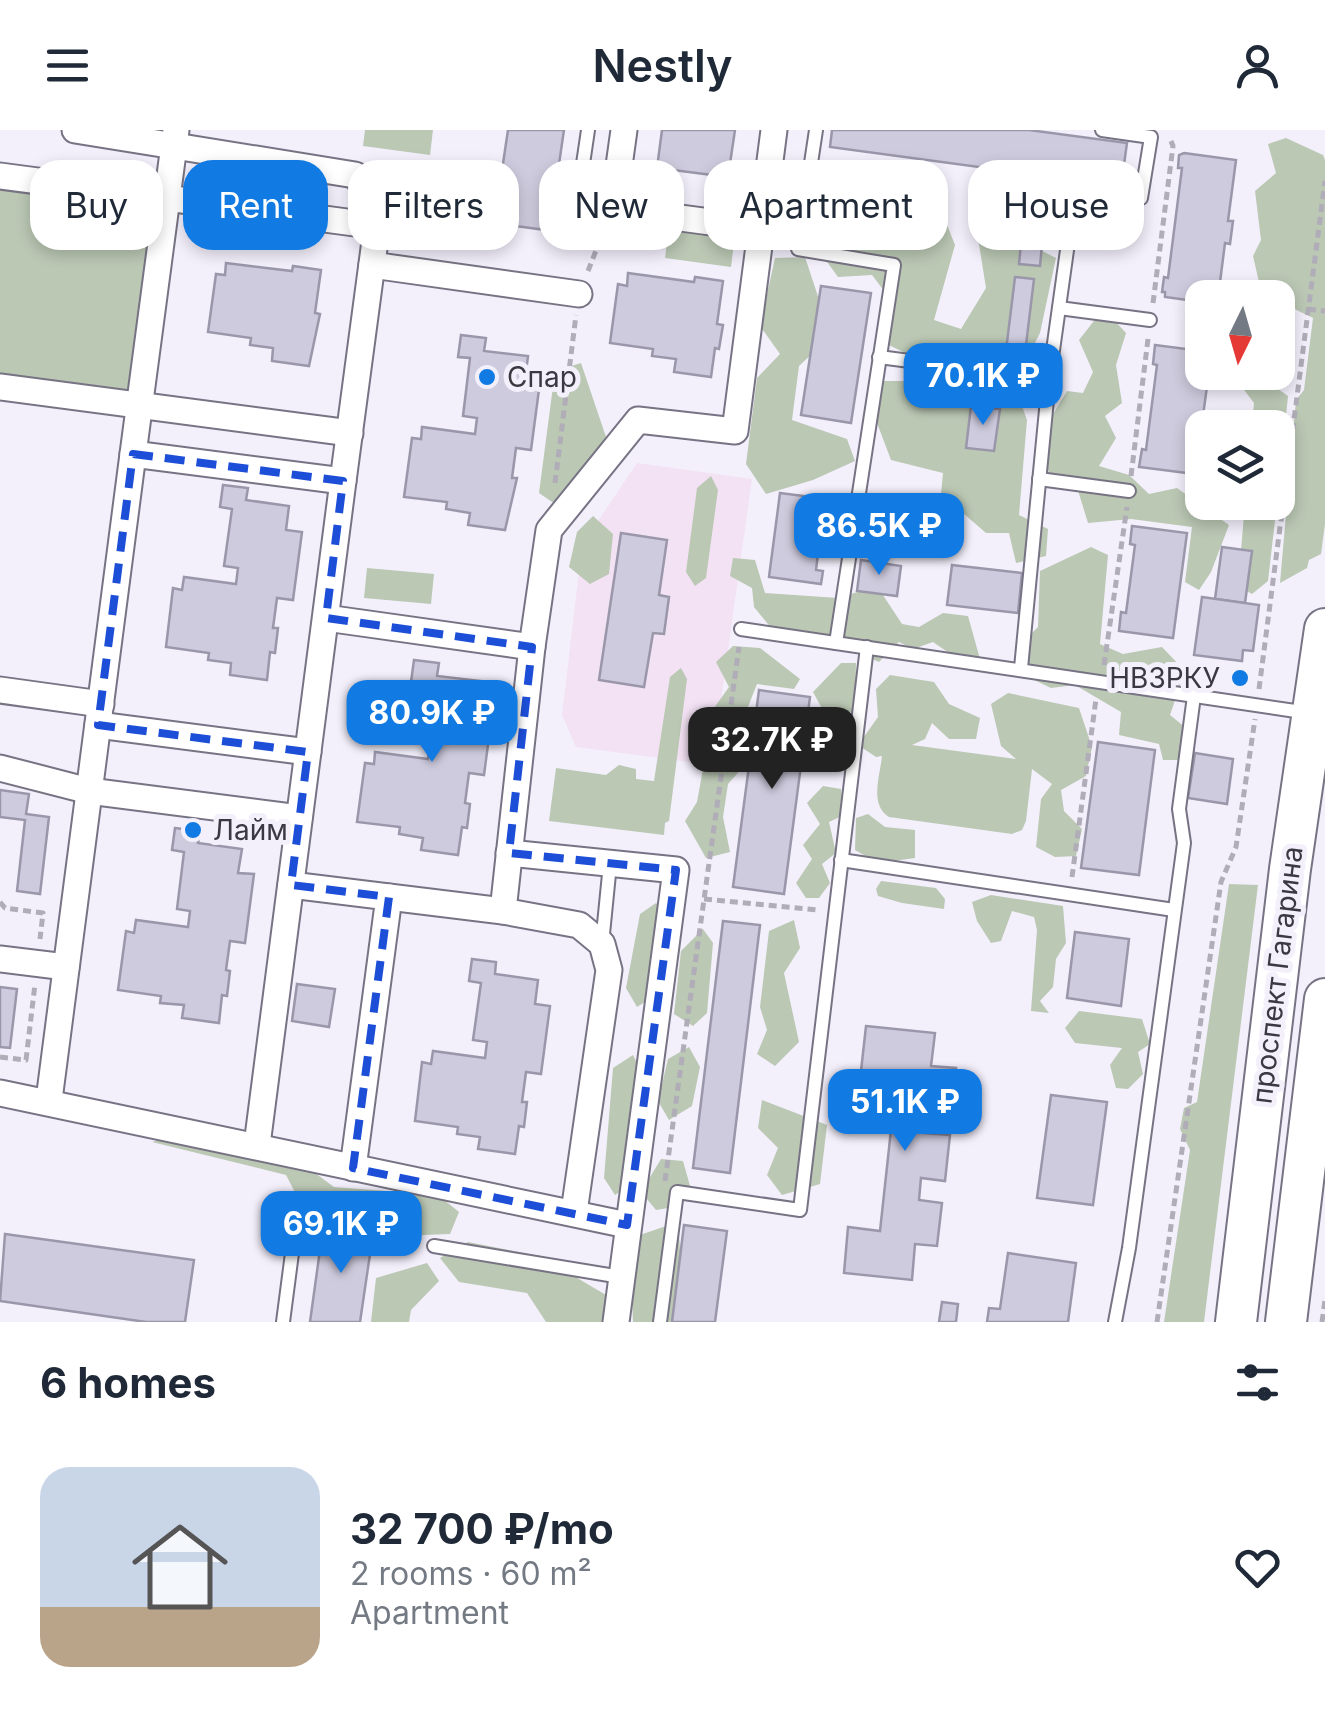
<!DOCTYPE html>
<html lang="en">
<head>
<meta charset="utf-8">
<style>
	body { margin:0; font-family:Inter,sans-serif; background:#f6f6f7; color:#1f2937; height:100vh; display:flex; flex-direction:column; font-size:38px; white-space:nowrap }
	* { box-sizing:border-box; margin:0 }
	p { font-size:32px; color:#747a83 }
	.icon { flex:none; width:55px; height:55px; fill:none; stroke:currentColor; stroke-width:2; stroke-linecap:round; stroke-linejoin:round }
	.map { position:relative; height:1192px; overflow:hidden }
	.drawer { display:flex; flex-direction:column; background:#fff; flex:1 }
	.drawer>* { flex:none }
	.banner { position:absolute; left:30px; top:30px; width:1265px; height:90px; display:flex; gap:20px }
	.needle { width:65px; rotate:185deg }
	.tools { position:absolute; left:1185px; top:150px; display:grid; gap:20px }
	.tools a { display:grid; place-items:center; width:110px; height:110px; border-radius:20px; background:#fff; box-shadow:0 5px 15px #0003; font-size:50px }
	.price { position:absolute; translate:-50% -85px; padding:0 22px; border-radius:20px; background:#127be3; color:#fff; font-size:32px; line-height:65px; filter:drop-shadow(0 2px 5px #0008) }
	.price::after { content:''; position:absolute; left:50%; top:60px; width:30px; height:22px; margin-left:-15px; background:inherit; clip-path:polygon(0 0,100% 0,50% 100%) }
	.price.active { background:#222; color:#fff }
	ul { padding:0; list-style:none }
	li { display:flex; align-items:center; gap:30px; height:250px; padding:0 40px }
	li+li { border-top:2px solid #e0e1e3 }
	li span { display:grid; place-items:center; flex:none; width:280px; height:200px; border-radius:30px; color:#555 }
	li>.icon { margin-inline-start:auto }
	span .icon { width:120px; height:120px; fill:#fffc; stroke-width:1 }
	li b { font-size:42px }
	h2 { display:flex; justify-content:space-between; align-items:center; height:120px; padding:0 40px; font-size:42px }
	.chip { padding:0 35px; border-radius:30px; background:#fff; box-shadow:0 5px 15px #0003; font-size:35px; line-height:90px }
	.chip.active { background:#127be3; color:#fff }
	header { display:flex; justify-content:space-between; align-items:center; height:130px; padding:0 40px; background:#fff; font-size:45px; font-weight:600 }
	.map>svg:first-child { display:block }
	.commercial { fill:#f3e2f4 }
	.green { fill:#bbc8b4 }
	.building { fill:#cecbde; stroke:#9b97aa; stroke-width:2.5 }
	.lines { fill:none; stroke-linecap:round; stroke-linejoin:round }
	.service-casing { stroke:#777384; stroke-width:16 }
	.minor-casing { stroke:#777384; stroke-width:29 }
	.primary-casing { stroke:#777384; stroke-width:44 }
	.path { stroke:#b0adb8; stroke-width:5; stroke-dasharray:8 5; stroke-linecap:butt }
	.service { stroke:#fff; stroke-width:12 }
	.minor { stroke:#fff; stroke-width:25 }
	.primary { stroke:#fff; stroke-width:40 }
	.marked { fill:none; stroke:#1d4ed8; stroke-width:8; stroke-dasharray:20 12; stroke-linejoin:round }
	.poi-dot { fill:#127be3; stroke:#f3f0fc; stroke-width:4 }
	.labels { text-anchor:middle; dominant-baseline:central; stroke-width:10; stroke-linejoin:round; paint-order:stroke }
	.poi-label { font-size:28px; fill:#3a3840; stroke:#f3f0fc; text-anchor:start }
	.street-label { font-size:28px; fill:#3a3840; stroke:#f3f0fc }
</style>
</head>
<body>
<header><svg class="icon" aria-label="menu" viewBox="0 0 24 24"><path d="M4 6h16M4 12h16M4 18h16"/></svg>Nestly<svg class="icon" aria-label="person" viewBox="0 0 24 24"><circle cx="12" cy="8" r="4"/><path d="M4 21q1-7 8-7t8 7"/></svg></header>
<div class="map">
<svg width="1325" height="1192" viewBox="0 0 1325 1192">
	<rect width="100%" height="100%" fill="#f3f0fc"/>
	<polygon class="commercial" points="637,333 752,349 712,635 576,617 562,585 582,415"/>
	<g class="green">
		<polygon points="365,0 433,0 430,25 363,16"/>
		<polygon points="1286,8 1323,25 1325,30 1325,394 1321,424 1309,430 1307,438 1280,453 1296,270 1304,260 1313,188 1278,171 1278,168 1262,165 1253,126 1261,110 1255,61 1276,43 1268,14"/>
		<polygon points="827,40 853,67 877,60 904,96 944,87 955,115 934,190 961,199 986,158 978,108 1007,103 1056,128 1040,203 1014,254 1027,290 1019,385 1048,399 1046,426 1016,433 1009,403 986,403 941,364 943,343 891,330 874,285 881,251 908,251 911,226 889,215 894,174 872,145 838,147 825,129 834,98 814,58"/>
		<polygon points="0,55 154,76 130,261 0,244"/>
		<polygon points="669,97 735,105 731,137 665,128"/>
		<polygon points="805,127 831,206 799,236 792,290 847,309 855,331 813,350 766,364 746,334 757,248 780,224 760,196 775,128"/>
		<polygon points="1097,187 1113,189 1126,203 1116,235 1122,273 1105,286 1116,308 1099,336 1129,345 1149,364 1177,358 1229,395 1211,442 1199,460 1185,452 1192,397 1131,389 1088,393 1076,354 1051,349 1038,309 1067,261 1083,263 1093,242 1079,210"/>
		<polygon points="581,233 606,307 558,376 539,363 555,241"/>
		<polygon points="1236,242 1261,243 1261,247 1288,266 1278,366 1278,298 1252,297 1254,273 1235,248"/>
		<polygon points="711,346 718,360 706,448 695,456 686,442 697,358"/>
		<polygon points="1245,373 1277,373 1268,451 1252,464 1238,456"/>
		<polygon points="593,386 613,404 609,444 590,454 569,437 577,402"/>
		<polygon points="1091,417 1108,425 1100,514 1123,524 1162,517 1185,541 1170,585 1186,598 1180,630 1163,630 1159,614 1119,605 1121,582 1075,555 1051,558 1030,548 1015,520 1038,497 1040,441"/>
		<polygon points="733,428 755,430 765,463 838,468 877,456 902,494 919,497 943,483 968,486 980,529 968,536 933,512 913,519 899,512 879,532 808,502 781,510 754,477 752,458 730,446"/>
		<polygon points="367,438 434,444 431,474 364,468"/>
		<polygon points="733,516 760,518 800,549 794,559 757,554 742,592 747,606 744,636 728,654 723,687 730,722 706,728 685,691 697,672 714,578 729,557 716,532"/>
		<polygon points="841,533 856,533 855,580 839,587 825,584 813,562"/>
		<polygon points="681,538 687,549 669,691 665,693 664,705 549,691 556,638 606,645 619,635 636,639 636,649 654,651 670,547"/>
		<path d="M 890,545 L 934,552 L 949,574 L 980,588 L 976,609 L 949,609 L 932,593 L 925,609 L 912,615 L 1016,629 L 1001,616 L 991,574 L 1008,563 L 1079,578 L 1092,617 L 1086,646 L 1061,660 L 1064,681 L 1082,699 L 1076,726 L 1055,727 L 1036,717 L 1041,669 L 1052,654 L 1032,639 L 1026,691 L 1022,700 L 1012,704 L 889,687 C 869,675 880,646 882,626 L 876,627 L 858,615 L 878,587 L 876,559 Z"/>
		<polygon points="823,656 841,659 844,685 829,692 836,723 822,734 830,753 819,768 806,768 796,753 812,729 803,715 820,694 807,673"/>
		<polygon points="868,684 885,697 915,700 915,728 878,733 855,720 856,688"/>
		<polygon points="881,751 936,758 945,769 944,779 902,773 878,766 876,759"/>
		<polygon points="1229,754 1258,755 1204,1192 1164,1192 1190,1020 1180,999 1184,978 1197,972"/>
		<polygon points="991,765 1063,776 1066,813 1056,829 1053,857 1040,871 1049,883 1031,881 1037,800 1034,787 1012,781 1001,811 991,813 977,791 972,772"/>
		<polygon points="656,773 673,791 665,859 637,877 626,858 640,784"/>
		<polygon points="794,790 800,818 784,843 799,912 775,936 757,924 767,900 760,877 769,801"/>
		<polygon points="703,799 713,813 707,883 693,896 674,884 681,821"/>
		<polygon points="1079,881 1142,889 1150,914 1138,922 1143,944 1128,959 1116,958 1110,935 1122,918 1075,913 1065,898"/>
		<polygon points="689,917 700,937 692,976 669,990 658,971 668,929"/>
		<polygon points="633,925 652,964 637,1050 615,1065 604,1048 613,938"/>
		<polygon points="762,970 827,995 820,1054 782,1065 767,1045 778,1018 758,998"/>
		<polygon points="176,1005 194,1017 307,1037 334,1057 438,1065 459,1082 450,1104 399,1106 360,1085 313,1097 286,1045 152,1012"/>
		<polygon points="661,1029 683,1031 690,1056 680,1076 656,1080 641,1062"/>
		<polygon points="669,1095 679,1104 683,1169 671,1192 633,1192 631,1147 637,1106"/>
		<polygon points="468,1112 540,1126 606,1165 609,1192 546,1192 527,1163 459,1152 440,1128"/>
		<polygon points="427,1133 439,1151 411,1180 409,1192 371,1192 376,1148"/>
	</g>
	<g class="building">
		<polygon points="508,0 564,0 554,68 558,68 553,101 455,88 462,42 501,47"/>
		<polygon points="662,0 735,0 728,47 657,38"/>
		<polygon points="832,0 1029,0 1127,13 1121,56 830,17"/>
		<polygon points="1184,23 1236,30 1228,91 1233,91 1230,114 1225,113 1218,168 1202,168 1202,172 1165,167 1165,162 1162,162 1164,147 1168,148 1182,38 1178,38 1179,25"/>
		<polygon points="1022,103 1043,104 1040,136 1019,134"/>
		<polygon points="226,133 292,141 293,136 321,140 315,183 320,184 309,236 272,231 273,218 250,215 251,208 208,202 216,144 225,145"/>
		<polygon points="628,143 694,152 695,147 723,151 717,194 723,195 719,219 715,218 711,247 674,242 676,229 652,226 653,219 610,213 618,154 627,156"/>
		<polygon points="1015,147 1034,149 1023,240 1004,237"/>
		<polygon points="821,156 871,163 851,293 801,285"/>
		<polygon points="461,205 486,208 484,221 528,226 525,250 540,252 531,320 516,318 512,348 517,348 505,400 468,395 470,383 446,379 447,372 404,367 412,308 421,309 422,297 475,304 477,288 463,286 470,228 458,227"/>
		<polygon points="1155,215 1202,221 1202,242 1209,242 1195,344 1139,337 1142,319 1146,320 1157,235 1153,234"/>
		<polygon points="971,276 1000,279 994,321 966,318"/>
		<polygon points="223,355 248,358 246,370 289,376 286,400 302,402 293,470 277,468 273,498 278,498 275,523 270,522 267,550 230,545 231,533 208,530 209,523 166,517 173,458 182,460 184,447 236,454 238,438 224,436 232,379 220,377"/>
		<polygon points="780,363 835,370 834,383 823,382 816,440 823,441 821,454 769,447"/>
		<polygon points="1132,396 1187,403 1173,508 1119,501 1121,482 1126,483 1135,415 1130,414"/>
		<polygon points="621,403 667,410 659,465 669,467 664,504 653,503 644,557 599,550"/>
		<polygon points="1222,417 1252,421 1245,473 1215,469"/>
		<polygon points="861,430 901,436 897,466 857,461"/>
		<polygon points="952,435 1022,443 1018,483 947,475"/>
		<polygon points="1202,467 1259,475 1253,521 1243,520 1242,531 1194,525"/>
		<polygon points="414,530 439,533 437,546 481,551 478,575 493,577 484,645 469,643 465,673 470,674 467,698 462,697 458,725 421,720 423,708 399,704 400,697 357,692 365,633 374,634 375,622 428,629 430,613 416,611 423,554 411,552"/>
		<polygon points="759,560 810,567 784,764 733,757"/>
		<polygon points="1098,612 1155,620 1139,745 1081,738"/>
		<polygon points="1195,623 1233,629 1227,674 1188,668"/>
		<polygon points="0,660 29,664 26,684 49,687 40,764 17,761 25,690 0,687"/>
		<polygon points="175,698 200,701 198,713 242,719 238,743 254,744 245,813 230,811 226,840 230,841 227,866 222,865 219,893 182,888 184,875 160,873 161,866 118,860 126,801 134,803 136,790 188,797 190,781 177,779 184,722 172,720"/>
		<polygon points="723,791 760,795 730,1043 693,1038"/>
		<polygon points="1075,802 1129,809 1121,876 1067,868"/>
		<polygon points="472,829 496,832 495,844 538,850 535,874 550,876 541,944 526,942 522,972 527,972 524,997 519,996 515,1024 478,1019 480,1007 457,1004 458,997 415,991 422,932 431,934 433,921 485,928 487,912 473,910 481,853 469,851"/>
		<polygon points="297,854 335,859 329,897 292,891"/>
		<polygon points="0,857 17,859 10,918 0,917"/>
		<polygon points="866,896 935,903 931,936 956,938 952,983 928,980 925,1003 950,1005 945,1051 921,1048 919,1070 942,1073 937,1116 915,1114 912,1150 844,1143 848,1097 880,1101 897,945 861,941"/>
		<polygon points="1051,965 1107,972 1093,1075 1037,1068"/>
		<polygon points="684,1095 727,1101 715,1192 672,1192"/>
		<polygon points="323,1098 373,1104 360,1192 310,1192"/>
		<polygon points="5,1104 194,1130 185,1192 146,1192 0,1171"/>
		<polygon points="1008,1123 1076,1133 1068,1192 987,1192 989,1178 1000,1179"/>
		<polygon points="942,1172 958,1174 956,1192 939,1192"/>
	</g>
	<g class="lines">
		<g class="service-casing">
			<g id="service">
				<polyline points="816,0 798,119 894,135 836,513"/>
				<polyline points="572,108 588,0"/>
				<polyline points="1059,178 1150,190"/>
				<polyline points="879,227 1049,249"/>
				<polyline points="1039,349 1129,361"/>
				<polyline points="741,499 1309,583"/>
				<polyline points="1021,538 1049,249 1074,70 1141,68 1151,7 1102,0"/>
				<polyline points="841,730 1174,780"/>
				<polyline points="602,814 610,734"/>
				<polyline points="434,1116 621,1147"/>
				<polyline points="283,1192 297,1085"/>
				<polyline points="660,1192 677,1062 800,1080 867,517"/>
				<polyline points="1115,1192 1129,1118 1184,713 1179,679 1194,566"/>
			</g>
		</g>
		<g class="minor-casing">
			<g id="minor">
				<polyline points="75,0 355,45 370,65 377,96"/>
				<polyline points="624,0 613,79 763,99"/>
				<polyline points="0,46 377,96 343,351"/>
				<polyline points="372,135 579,164"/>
				<polyline points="0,257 350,303"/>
				<polyline points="133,324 176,0"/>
				<polyline points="326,488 532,517 503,781 579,795 602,814 609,840 574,1082"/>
				<polyline points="532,517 549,400 638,290 735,301 774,0"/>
				<polyline points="0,560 101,574"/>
				<polyline points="98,595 308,622"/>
				<polyline points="0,638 89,661 299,688"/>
				<polyline points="509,723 676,740 616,1192"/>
				<polyline points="291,755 503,781"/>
				<polyline points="0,829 66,837"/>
				<polyline points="0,963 627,1095"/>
				<polyline points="49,970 133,324 343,351 257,1015"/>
				<polyline points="353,1038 389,767"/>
			</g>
		</g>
		<g class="primary-casing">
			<g id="primary">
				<polyline points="1236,1192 1290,739 1325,499"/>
				<polyline points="1286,1192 1325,869"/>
			</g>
		</g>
		<g class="path">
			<polyline points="588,141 604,100"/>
			<polyline points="1153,173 1173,16 1171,11"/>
			<polyline points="1308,179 1325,181"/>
			<polyline points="1131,346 1148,209"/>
			<polyline points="555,353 576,185"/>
			<polyline points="1104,535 1127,377"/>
			<polyline points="1259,559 1325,51"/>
			<polyline points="1072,747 1096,569"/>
			<polyline points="704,769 817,780"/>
			<polyline points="0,772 5,778 43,783 40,809"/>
			<polyline points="0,927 26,930 35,854"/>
			<polyline points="665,1051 739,517"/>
			<polyline points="1157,1192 1221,752 1236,717 1255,589"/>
			<polyline points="1322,1192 1325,1170"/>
		</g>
		<use href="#service" class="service"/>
		<use href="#minor" class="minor"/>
		<use href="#primary" class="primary"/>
	</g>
	<path class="marked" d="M 133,324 L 343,351 L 326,488 L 532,517 L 509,723 L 676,740 L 627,1095 L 353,1038 L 389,767 L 291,755 L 308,622 L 98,595 Z"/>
	<g class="poi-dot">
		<circle cx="487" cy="247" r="10"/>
		<circle cx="1240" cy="548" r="10"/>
		<circle cx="193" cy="700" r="10"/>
	</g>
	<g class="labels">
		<g class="poi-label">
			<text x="507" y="247">Спар</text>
			<text x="1220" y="548" text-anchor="end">НВЗРКУ</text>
			<text x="213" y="700">Лайм</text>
		</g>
		<g class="street-label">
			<text transform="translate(1277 845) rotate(-83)">проспект Гагарина</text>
		</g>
	</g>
</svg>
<div class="tools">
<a><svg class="needle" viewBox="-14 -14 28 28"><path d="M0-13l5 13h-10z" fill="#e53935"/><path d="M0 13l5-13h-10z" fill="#747a83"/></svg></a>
<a><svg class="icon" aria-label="layers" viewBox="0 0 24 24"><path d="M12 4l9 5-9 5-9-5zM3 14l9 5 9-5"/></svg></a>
</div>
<b class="price" style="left:983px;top:298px">70.1K ₽</b>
<b class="price" style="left:879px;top:448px">86.5K ₽</b>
<b class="price" style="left:432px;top:635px">80.9K ₽</b>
<b class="price active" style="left:772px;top:662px">32.7K ₽</b>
<b class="price" style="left:905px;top:1024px">51.1K ₽</b>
<b class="price" style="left:341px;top:1146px">69.1K ₽</b>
<div class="banner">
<a class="chip">Buy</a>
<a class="chip active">Rent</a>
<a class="chip">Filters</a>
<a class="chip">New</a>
<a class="chip">Apartment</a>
<a class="chip">House</a>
</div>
</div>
<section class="drawer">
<h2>6 homes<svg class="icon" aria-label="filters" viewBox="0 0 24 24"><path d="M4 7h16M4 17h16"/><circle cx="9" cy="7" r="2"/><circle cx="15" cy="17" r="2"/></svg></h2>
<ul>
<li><span style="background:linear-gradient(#c9d6e8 70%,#b9a48a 0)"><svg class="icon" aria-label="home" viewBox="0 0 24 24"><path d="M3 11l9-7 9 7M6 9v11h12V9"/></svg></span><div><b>32 700 ₽/mo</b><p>2 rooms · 60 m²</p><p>Apartment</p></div><svg class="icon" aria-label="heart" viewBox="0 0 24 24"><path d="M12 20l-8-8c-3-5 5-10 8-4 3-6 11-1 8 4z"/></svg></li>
</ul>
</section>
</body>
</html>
